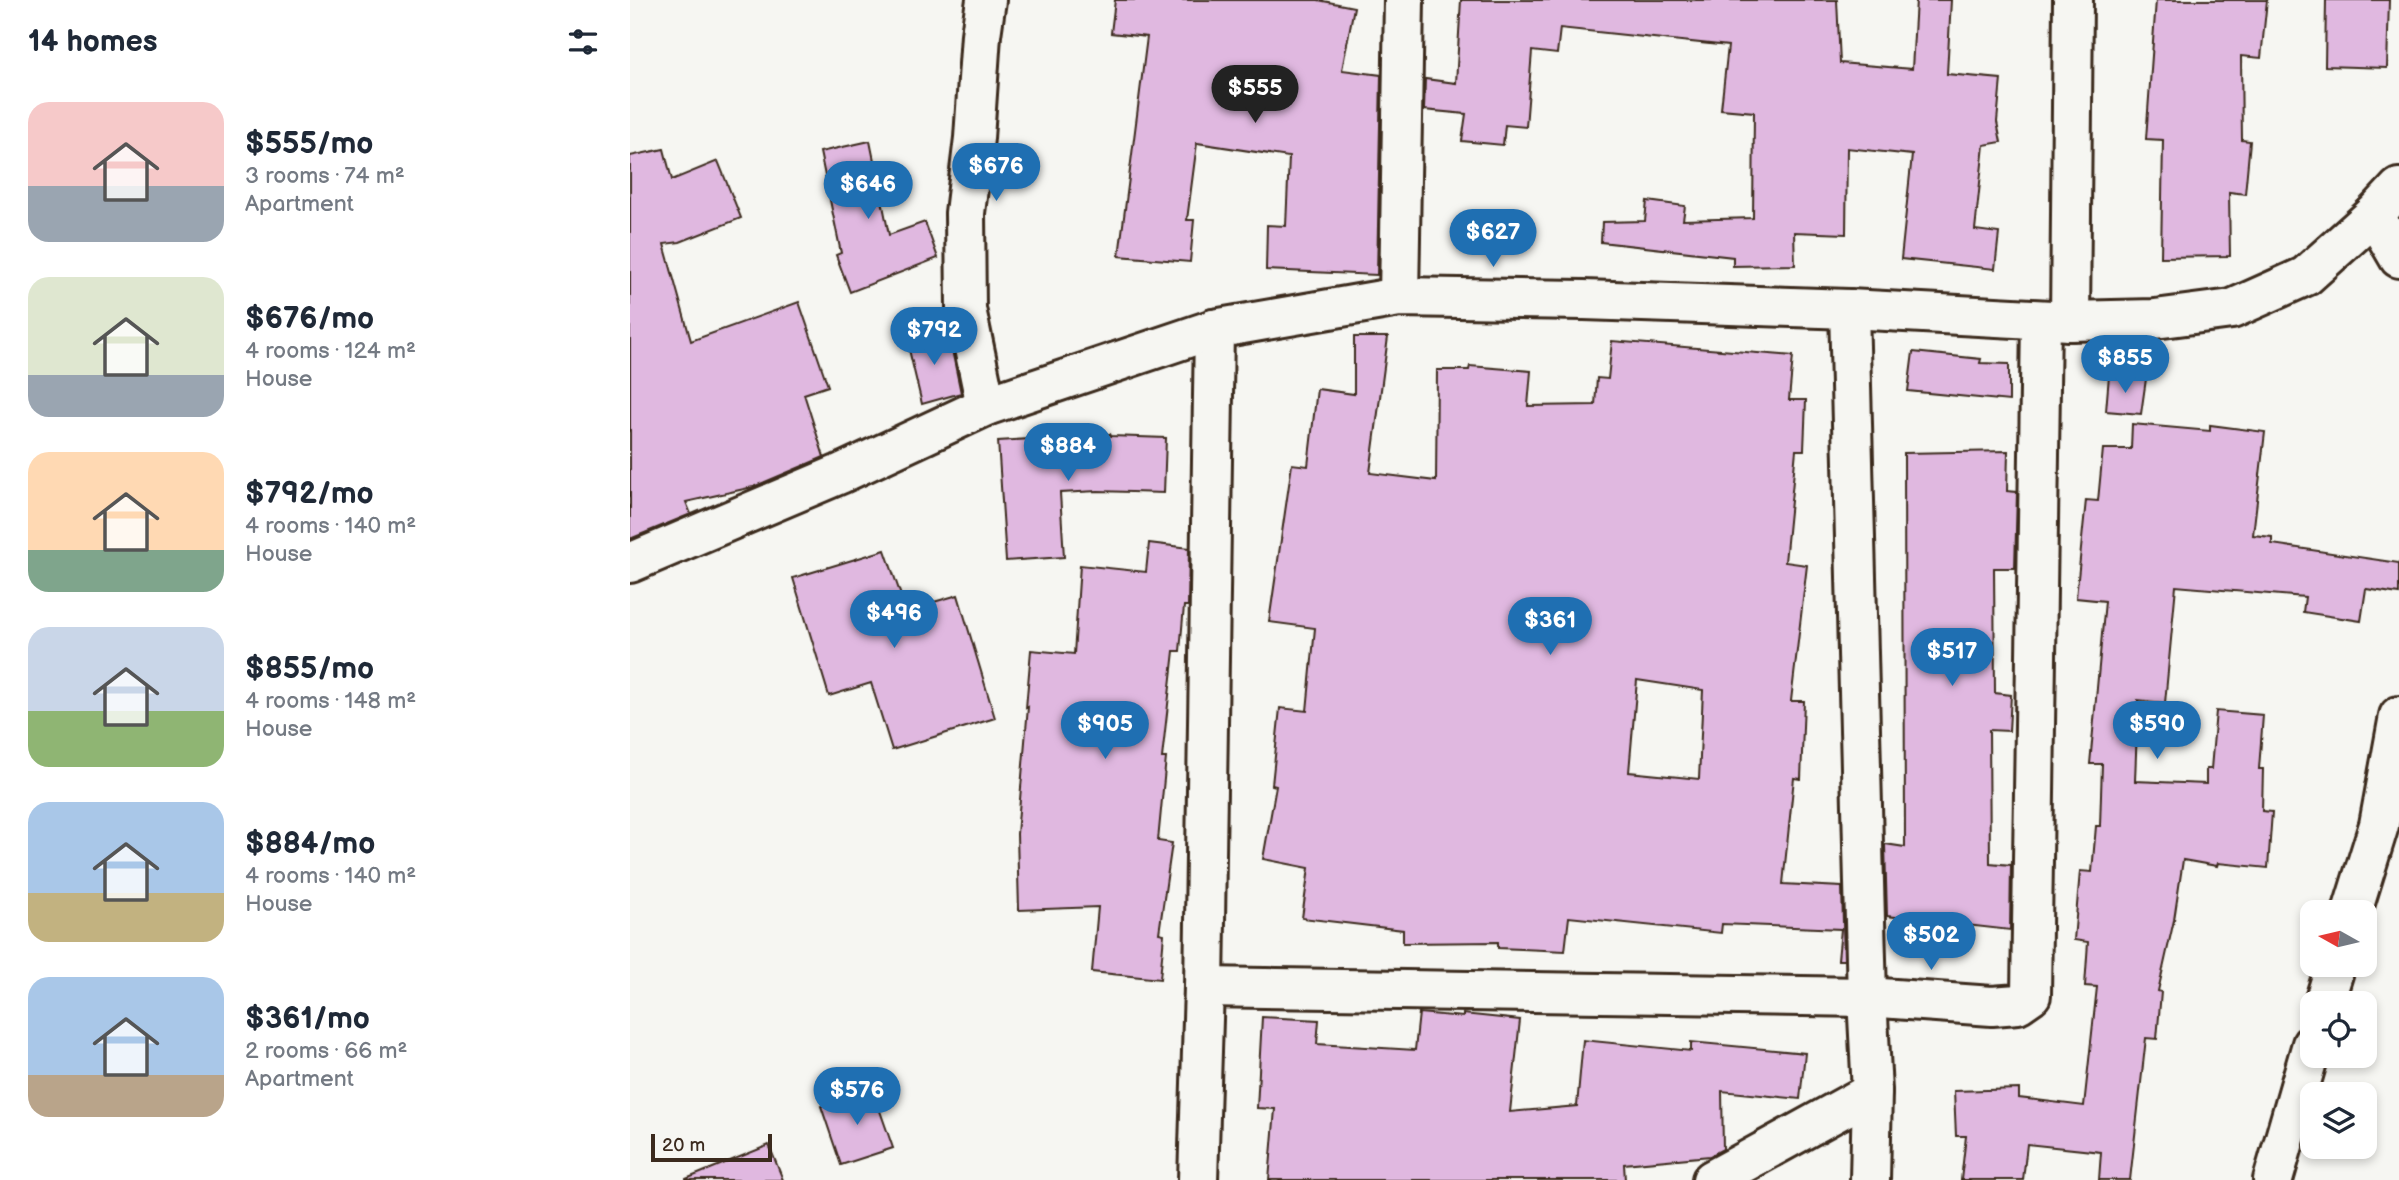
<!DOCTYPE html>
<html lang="en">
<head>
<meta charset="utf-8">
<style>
	body { margin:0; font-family:"Balsamiq Sans",sans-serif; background:#f2f2f3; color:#1f2937; height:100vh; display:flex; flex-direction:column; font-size:26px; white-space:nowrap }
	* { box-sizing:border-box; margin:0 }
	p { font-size:23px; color:#747a83 }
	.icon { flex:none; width:38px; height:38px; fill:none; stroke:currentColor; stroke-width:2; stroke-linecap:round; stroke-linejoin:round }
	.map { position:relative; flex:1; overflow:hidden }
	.sheet { display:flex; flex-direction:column; background:#fff; width:630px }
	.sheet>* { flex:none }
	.needle { width:46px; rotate:278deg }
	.controls { position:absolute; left:1670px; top:900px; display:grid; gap:14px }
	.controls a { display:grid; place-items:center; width:77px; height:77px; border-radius:14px; background:#fff; box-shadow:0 4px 10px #0003; font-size:35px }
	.scale { position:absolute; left:21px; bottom:18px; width:121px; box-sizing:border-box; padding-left:7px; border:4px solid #3b2a1e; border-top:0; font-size:19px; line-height:24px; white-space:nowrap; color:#3b2a1e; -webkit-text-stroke:5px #f6f6f2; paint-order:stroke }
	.price { position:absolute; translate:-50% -60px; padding:0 16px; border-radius:24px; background:#1f6fb2; color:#fff; font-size:23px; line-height:46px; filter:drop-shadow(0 2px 4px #0008) }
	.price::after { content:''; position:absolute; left:50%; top:42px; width:21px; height:16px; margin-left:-10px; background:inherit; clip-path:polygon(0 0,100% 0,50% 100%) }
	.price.active { background:#222; color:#fff }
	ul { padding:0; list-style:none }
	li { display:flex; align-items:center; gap:21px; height:175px; padding:0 28px }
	li span { display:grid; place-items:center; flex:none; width:196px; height:140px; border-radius:21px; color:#555 }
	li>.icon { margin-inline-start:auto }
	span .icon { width:84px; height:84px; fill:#fffc; stroke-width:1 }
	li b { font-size:30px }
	h2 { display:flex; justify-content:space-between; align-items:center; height:84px; padding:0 28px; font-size:30px }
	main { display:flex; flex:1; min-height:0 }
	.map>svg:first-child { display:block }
	.building { fill:#e0b8e0; stroke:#3b2a1e; stroke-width:2; fill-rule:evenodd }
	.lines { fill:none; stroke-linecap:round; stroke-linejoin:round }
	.minor-casing { stroke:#3b2a1e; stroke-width:44 }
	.secondary-casing { stroke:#3b2a1e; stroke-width:44 }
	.minor { stroke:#f6f6f2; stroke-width:38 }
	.secondary { stroke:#f6f6f2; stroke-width:38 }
</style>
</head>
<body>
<main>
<section class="sheet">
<h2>14 homes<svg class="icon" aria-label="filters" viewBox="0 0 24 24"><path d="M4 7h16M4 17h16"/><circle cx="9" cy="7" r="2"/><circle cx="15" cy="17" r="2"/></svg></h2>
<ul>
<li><span style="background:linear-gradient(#f6c9c9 60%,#9aa5b1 0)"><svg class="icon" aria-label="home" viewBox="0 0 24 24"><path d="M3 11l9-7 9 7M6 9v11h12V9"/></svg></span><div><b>$555/mo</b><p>3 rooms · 74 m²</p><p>Apartment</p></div></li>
<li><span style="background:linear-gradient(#dfe7d0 70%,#9aa5b1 0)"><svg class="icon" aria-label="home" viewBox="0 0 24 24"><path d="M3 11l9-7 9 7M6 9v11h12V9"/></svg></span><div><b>$676/mo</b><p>4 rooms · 124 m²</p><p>House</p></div></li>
<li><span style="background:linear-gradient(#ffd9b3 70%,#7fa58c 0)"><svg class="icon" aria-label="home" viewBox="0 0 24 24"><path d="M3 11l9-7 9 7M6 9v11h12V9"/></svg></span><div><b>$792/mo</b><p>4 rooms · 140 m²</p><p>House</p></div></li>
<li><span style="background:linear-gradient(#c9d6e8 60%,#8fb573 0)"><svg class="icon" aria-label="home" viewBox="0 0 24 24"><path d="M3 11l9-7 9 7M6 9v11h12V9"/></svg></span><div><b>$855/mo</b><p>4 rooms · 148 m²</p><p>House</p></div></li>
<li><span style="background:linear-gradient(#a9c7e8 65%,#c2b280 0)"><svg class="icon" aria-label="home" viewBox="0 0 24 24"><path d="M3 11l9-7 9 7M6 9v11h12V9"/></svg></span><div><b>$884/mo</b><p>4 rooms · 140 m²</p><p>House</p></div></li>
<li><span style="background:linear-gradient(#a9c7e8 70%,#b9a48a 0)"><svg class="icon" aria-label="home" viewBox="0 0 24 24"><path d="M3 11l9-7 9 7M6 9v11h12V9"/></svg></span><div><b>$361/mo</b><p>2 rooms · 66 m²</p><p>Apartment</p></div></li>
</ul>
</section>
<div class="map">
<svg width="1769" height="1180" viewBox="0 0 1769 1180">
	<rect width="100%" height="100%" fill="#f6f6f2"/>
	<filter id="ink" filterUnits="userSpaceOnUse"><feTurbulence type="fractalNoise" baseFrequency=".0143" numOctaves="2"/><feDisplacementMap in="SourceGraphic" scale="14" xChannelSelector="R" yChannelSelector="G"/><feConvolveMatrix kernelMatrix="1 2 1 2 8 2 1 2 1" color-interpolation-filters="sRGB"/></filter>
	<g filter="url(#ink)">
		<g class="building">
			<polygon points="485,0 688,0 724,7 712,70 751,75 747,275 636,270 637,225 656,226 659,157 567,143 557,220 564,220 560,262 489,256 517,37 481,33"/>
			<polygon points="831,0 1207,0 1210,63 1282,69 1286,0 1321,0 1317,74 1371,79 1367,122 1371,142 1354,145 1345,230 1369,233 1365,269 1271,259 1282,155 1217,148 1216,234 1164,232 1165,265 1103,266 1103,257 971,242 972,222 1015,221 1017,201 1055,206 1053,220 1123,218 1124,112 1091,109 1098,46 930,28 927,54 902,51 896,127 875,125 873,145 832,141 836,114 794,110 795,79 826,83"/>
			<polygon points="1526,0 1637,0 1631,58 1611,56 1612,140 1620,141 1615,194 1599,192 1600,256 1531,257 1533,140 1516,139"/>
			<polygon points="1696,0 1759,0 1757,68 1695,66"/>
			<polygon points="240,141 259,235 295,222 308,258 220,292 206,255 211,253 190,152"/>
			<polygon points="34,149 42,180 88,161 111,218 50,242 34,244 61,341 169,302 198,386 174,394 194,457 123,487 56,502 61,514 0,539 0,156"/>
			<polygon points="318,331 331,393 292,404 277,341"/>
			<path d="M 724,337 L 758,337 L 740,473 L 806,481 L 807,370 L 839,370 L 840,366 L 901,371 L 898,406 L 965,405 L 967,378 L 978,379 L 982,341 L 1163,356 L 1159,400 L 1176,400 L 1174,450 L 1166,450 L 1155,562 L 1177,565 L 1161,701 L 1174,701 L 1171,779 L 1164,778 L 1153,884 L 1212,887 L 1214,960 L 1208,960 L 1211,929 L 1092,924 L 1091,933 L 939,917 L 935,951 L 868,948 L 868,942 L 773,943 L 773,930 L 672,918 L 679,868 L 633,859 L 646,786 L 642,785 L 650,708 L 677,711 L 685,628 L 639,622 L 662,464 L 678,466 L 687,389 L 724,394 ZM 1007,680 L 1073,690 L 1069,779 L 999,772 Z"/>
			<polygon points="1283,352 1351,359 1350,363 1379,364 1379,401 1278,391"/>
			<polygon points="1479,375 1516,379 1511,414 1476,411"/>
			<polygon points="1502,424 1580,431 1580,425 1635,432 1623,535 1642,537 1642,544 1769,563 1769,594 1736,589 1731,621 1673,612 1675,597 1546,586 1535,703 1508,700 1505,781 1576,784 1576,769 1581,769 1586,711 1633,715 1629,769 1633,769 1632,811 1642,812 1638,868 1588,863 1587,866 1553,860 1544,920 1528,991 1531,992 1527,1039 1516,1038 1500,1180 1469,1180 1471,1152 1397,1144 1393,1180 1331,1180 1336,1136 1326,1136 1324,1091 1389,1089 1389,1098 1454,1106 1467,987 1455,986 1458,942 1444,940 1450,871 1462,872 1466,826 1470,826 1472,764 1460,764 1475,601 1446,598 1456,500 1468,501 1473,449 1501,449"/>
			<polygon points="480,434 481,436 536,438 534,493 468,491 430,493 434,557 376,561 368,441"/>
			<polygon points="1378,451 1377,491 1387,492 1385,568 1364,568 1365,693 1381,695 1379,731 1359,730 1360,863 1381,865 1380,930 1257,916 1255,844 1275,847 1274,453"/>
			<polygon points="519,543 559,548 558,606 554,606 550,651 544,651 532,758 536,758 528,841 542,843 529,933 534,934 530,979 462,972 468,907 389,910 387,834 398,707 396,708 401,650 444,654 450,565 516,572"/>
			<polygon points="255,550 276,610 328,595 365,718 262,750 241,683 199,696 163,578"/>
			<polygon points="789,1013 833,1017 833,1014 890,1020 880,1112 947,1106 953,1040 1061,1051 1061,1042 1175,1053 1170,1099 1092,1091 1093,1149 1080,1156 994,1164 995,1180 639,1180 645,1109 627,1108 632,1017 689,1020 687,1044 785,1050"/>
			<polygon points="242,1088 263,1148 211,1165 191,1106"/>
			<polygon points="139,1145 153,1180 56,1180 56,1179"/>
		</g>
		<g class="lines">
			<g class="minor-casing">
				<g id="minor">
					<polyline points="1744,215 1769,258"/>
					<polyline points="769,297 774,0"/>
					<polyline points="1219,309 1237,997 1242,1092 1240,1180"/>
					<polyline points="1440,321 1443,0"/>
					<polyline points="356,406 336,309 335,213 344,138 351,35 356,0"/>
					<polyline points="1722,912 1749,825 1769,716"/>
					<polyline points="574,987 1237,997 1362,1006 1388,1004 1401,995 1411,320"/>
					<polyline points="1694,1003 1706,964"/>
					<polyline points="568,1180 574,987 584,329"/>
					<polyline points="1082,1180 1242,1092"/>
					<polyline points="1643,1180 1682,1044"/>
				</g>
			</g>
			<g class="secondary-casing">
				<polyline id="secondary" points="0,563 210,474 356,406 584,329 769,297 954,300 1219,309 1440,321 1525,319 1602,309 1676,276 1744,215 1769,188"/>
			</g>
			<use href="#minor" class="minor"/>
			<use href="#secondary" class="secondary"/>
		</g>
	</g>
</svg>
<div class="controls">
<a><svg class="needle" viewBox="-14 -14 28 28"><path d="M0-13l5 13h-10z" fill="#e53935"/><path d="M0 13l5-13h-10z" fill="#747a83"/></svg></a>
<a><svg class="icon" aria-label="locate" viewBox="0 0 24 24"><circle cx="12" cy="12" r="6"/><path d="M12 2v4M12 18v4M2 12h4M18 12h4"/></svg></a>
<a><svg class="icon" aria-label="layers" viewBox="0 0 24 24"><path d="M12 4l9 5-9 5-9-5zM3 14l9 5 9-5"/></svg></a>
</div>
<div class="scale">20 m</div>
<b class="price active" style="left:625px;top:125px">$555</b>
<b class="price" style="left:366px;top:203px">$676</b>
<b class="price" style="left:238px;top:221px">$646</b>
<b class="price" style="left:863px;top:269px">$627</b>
<b class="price" style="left:304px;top:367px">$792</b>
<b class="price" style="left:1495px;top:395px">$855</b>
<b class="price" style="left:438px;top:483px">$884</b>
<b class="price" style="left:264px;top:650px">$496</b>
<b class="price" style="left:920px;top:657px">$361</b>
<b class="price" style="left:1322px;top:688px">$517</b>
<b class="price" style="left:475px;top:761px">$905</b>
<b class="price" style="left:1527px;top:761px">$590</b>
<b class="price" style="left:1301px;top:972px">$502</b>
<b class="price" style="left:227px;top:1127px">$576</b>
</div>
</main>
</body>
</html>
